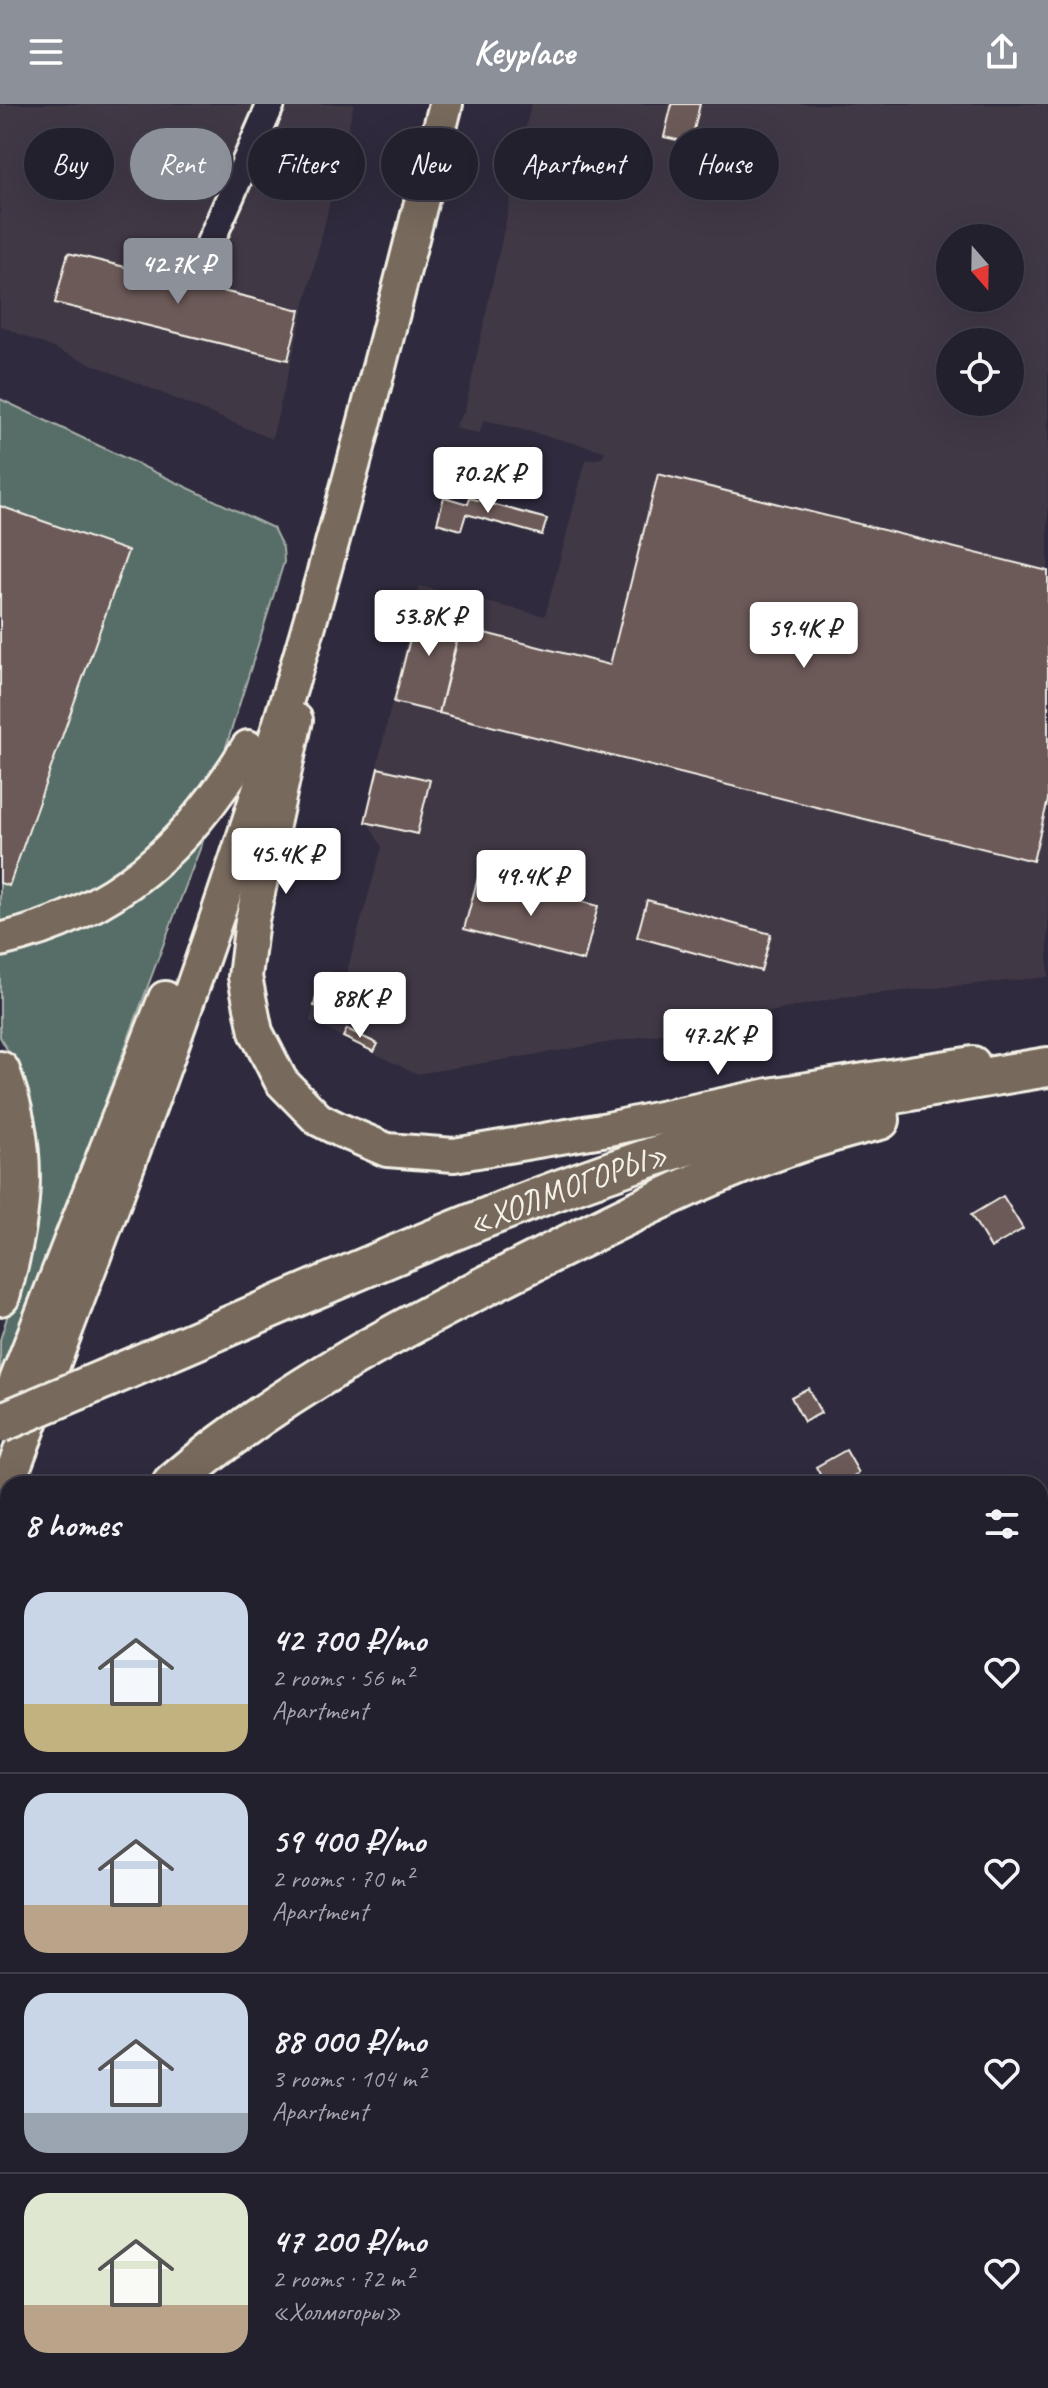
<!DOCTYPE html>
<html lang="en">
<head>
<meta charset="utf-8">
<style>
	body { margin:0; font-family:Caveat,sans-serif; background:#2b2836; color:#f1f3f6; height:100vh; display:flex; flex-direction:column; font-size:30px; white-space:nowrap }
	* { box-sizing:border-box; margin:0 }
	p { font-size:26px; color:#a3a3aa }
	.icon { flex:none; width:44px; height:44px; fill:none; stroke:currentColor; stroke-width:2; stroke-linecap:round; stroke-linejoin:round }
	.map { position:relative; flex:1; overflow:hidden }
	.sheet { position:absolute; left:0px; top:1372px; width:1048px; height:912px; display:flex; flex-direction:column; background:#23202e; border-radius:24px 24px 0 0; box-shadow:0 8px 32px #0002,0 0 0 2px #403e4a }
	.sheet>* { flex:none }
	.hud { position:absolute; left:24px; top:24px; width:1000px; height:72px; display:flex; gap:16px }
	.needle { width:52px; rotate:160deg }
	.tools { position:absolute; left:936px; top:120px; display:grid; gap:16px }
	.tools a { display:grid; place-items:center; width:88px; height:88px; border-radius:50%; background:#23202e; box-shadow:0 8px 32px #0002,0 0 0 2px #403e4a; font-size:40px }
	.price { position:absolute; translate:-50% -68px; padding:0 18px; border-radius:8px; background:#fff; color:#222; font-size:26px; line-height:52px; filter:drop-shadow(0 2px 4px #0008) }
	.price::after { content:''; position:absolute; left:50%; top:48px; width:24px; height:18px; margin-left:-12px; background:inherit; clip-path:polygon(0 0,100% 0,50% 100%) }
	.price.on { background:#8c9099; color:#fff }
	ul { padding:0; list-style:none }
	li { display:flex; align-items:center; gap:24px; height:200px; padding:0 24px }
	li+li { border-top:2px solid #403e4a }
	li span { display:grid; place-items:center; flex:none; width:224px; height:160px; border-radius:24px; color:#555 }
	li>.icon { margin-inline-start:auto }
	span .icon { width:96px; height:96px; fill:#fffc; stroke-width:1 }
	li b { font-size:34px }
	h2 { display:flex; justify-content:space-between; align-items:center; height:96px; padding:0 24px; font-size:34px }
	.chip { padding:0 28px; border-radius:36px; background:#23202e; box-shadow:0 8px 32px #0002,0 0 0 2px #403e4a; font-size:28px; line-height:72px }
	.chip.on { background:#8c9099; color:#fff }
	header { display:flex; justify-content:space-between; align-items:center; height:104px; padding:0 24px; background:#8c9099; color:#fff; font-size:36px; font-weight:700 }
	.map>svg:first-child { display:block }
	.built { fill:#413845; fill-rule:evenodd }
	.green { fill:#576d68; stroke:#a6afa8; stroke-width:2 }
	.building { fill:#6c5a59; stroke:#f4f1e8; stroke-width:2 }
	.lines { fill:none; stroke-linecap:round; stroke-linejoin:round }
	.minor-casing { stroke:#f4f1e8; stroke-width:32 }
	.major-casing { stroke:#f4f1e8; stroke-width:38 }
	.highway-casing { stroke:#f4f1e8; stroke-width:44 }
	.minor { stroke:#2f2a3d; stroke-width:26 }
	.major { stroke:#77695c; stroke-width:32 }
	.highway { stroke:#77695c; stroke-width:38 }
	.highway-bridge-casing { stroke:#f4f1e8; stroke-width:44; stroke-linecap:butt }
	.highway-bridge { stroke:#77695c; stroke-width:38 }
	.labels { text-anchor:middle; dominant-baseline:central; stroke-width:6; stroke-linejoin:round; paint-order:stroke }
	.street-label { font-size:34px; fill:#f4f1e8; stroke:#2f2a3d }
</style>
</head>
<body>
<header><svg class="icon" aria-label="menu" viewBox="0 0 24 24"><path d="M4 6h16M4 12h16M4 18h16"/></svg>Keyplace<svg class="icon" aria-label="share" viewBox="0 0 24 24"><path d="M12 15V3M7 8l5-5 5 5M5 13v7h14v-7"/></svg></header>
<div class="map">
<svg width="1048" height="2284" viewBox="0 0 1048 2284">
	<rect width="100%" height="100%" fill="#2f2a3d"/>
	<filter id="ink" filterUnits="userSpaceOnUse"><feTurbulence type="fractalNoise" baseFrequency=".0125" numOctaves="2"/><feDisplacementMap in="SourceGraphic" scale="16" xChannelSelector="R" yChannelSelector="G"/><feConvolveMatrix kernelMatrix="1 2 1 2 8 2 1 2 1" color-interpolation-filters="sRGB"/></filter>
	<g filter="url(#ink)">
		<g class="built">
			<polygon points="0,0 354,0 272,335 0,222"/>
			<path d="M 531,0 L 1048,0 L 1048,873 L 842,893 L 679,927 L 416,970 L 310,917 L 321,866 L 346,870 L 382,743 L 365,714 L 419,482 L 545,512 L 586,356 L 602,354 L 605,347 L 484,316 L 479,330 L 454,324 L 465,306 ZM 950,134 L 1010,134 L 1010,194 L 950,194 ZM 950,238 L 1010,238 L 1010,298 L 950,298 Z"/>
		</g>
		<g class="green">
			<polygon points="0,295 273,424 283,444 284,458 225,646 183,713 105,783 0,825"/>
			<path d="M 207,727 C 135,909 72,1095 0,1278 L 0,1236 L 27,1149 L 18,965 L 0,933 L 0,854 L 80,825 Z"/>
			<polygon points="1048,1847 1048,2284 0,2284 0,2035 8,2035 8,2276 1040,2276 1040,1852"/>
		</g>
		<g class="building">
			<polygon points="672,0 700,0 691,39 664,33"/>
			<polygon points="68,149 300,206 288,256 55,199"/>
			<polygon points="658,370 1048,467 1048,696 1033,757 439,609 461,523 610,561"/>
			<polygon points="444,393 468,400 470,394 547,415 542,431 466,410 461,426 437,419"/>
			<polygon points="0,402 128,447 9,782 0,779"/>
			<polygon points="419,499 463,510 439,609 394,598"/>
			<polygon points="378,664 430,676 417,730 365,718"/>
			<polygon points="479,770 598,802 584,857 464,825"/>
			<polygon points="647,796 771,830 761,867 637,833"/>
			<polygon points="319,880 348,887 343,908 314,902"/>
			<polygon points="347,925 378,940 374,948 343,933"/>
			<polygon points="1003,1092 1023,1125 991,1144 971,1111"/>
			<polygon points="808,1284 821,1309 804,1318 791,1293"/>
			<polygon points="846,1346 859,1369 840,1380 825,1380 816,1363"/>
			<polygon points="8,1928 8,1964 0,1965 0,1929"/>
		</g>
		<g class="lines">
			<g class="minor-casing">
				<g id="minor">
					<polyline points="210,139 271,0"/>
					<polyline points="1040,1523 1048,1519"/>
					<polyline points="0,2017 8,2017"/>
					<polyline points="1040,2236 1048,2225"/>
					<polyline points="811,2276 813,2284"/>
					<polyline points="1003,2284 1009,2276"/>
				</g>
			</g>
			<g class="major-casing">
				<g id="major">
					<polyline points="296,616 252,816 245,873 256,928 281,977 318,1015 340,1026 387,1046 454,1051 608,1025 769,991 973,959"/>
					<path d="M 0,836 C 117,809 187,742 248,643"/>
					<polyline points="0,1318 165,894"/>
					<path d="M 0,1400 C 103,1129 209,857 292,579 C 349,387 397,194 446,0"/>
				</g>
			</g>
			<g class="highway-casing">
				<g id="highway">
					<path d="M 0,967 C 30,1046 23,1112 0,1192"/>
					<path id="s1" d="M 107,1274 C 308,1190 507,1095 716,1033 C 825,1001 936,981 1048,963"/>
					<path d="M 172,1380 C 283,1284 418,1215 549,1150 C 655,1097 764,1042 880,1016"/>
					<polyline points="0,1551 8,1540"/>
				</g>
			</g>
			<use href="#minor" class="minor"/>
			<use href="#major" class="major"/>
			<use href="#highway" class="highway"/>
			<g class="highway-bridge-casing">
				<polyline id="highway-bridge" points="0,1319 107,1274"/>
			</g>
			<use href="#highway-bridge" class="highway-bridge"/>
		</g>
	</g>
	<g class="labels">
		<g class="street-label">
			<text stroke="none"><textPath href="#s1" startOffset="498">«ХОЛМОГОРЫ»</textPath></text>
		</g>
	</g>
</svg>
<div class="tools">
<a><svg class="needle" viewBox="-14 -14 28 28"><path d="M0-13l5 13h-10z" fill="#e53935"/><path d="M0 13l5-13h-10z" fill="#a3a3aa"/></svg></a>
<a><svg class="icon" aria-label="locate" viewBox="0 0 24 24"><circle cx="12" cy="12" r="6"/><path d="M12 2v4M12 18v4M2 12h4M18 12h4"/></svg></a>
</div>
<b class="price on" style="left:178px;top:202px">42.7K ₽</b>
<b class="price" style="left:488px;top:411px">70.2K ₽</b>
<b class="price" style="left:429px;top:554px">53.8K ₽</b>
<b class="price" style="left:804px;top:566px">59.4K ₽</b>
<b class="price" style="left:286px;top:792px">45.4K ₽</b>
<b class="price" style="left:531px;top:814px">49.4K ₽</b>
<b class="price" style="left:360px;top:936px">88K ₽</b>
<b class="price" style="left:718px;top:973px">47.2K ₽</b>
<div class="hud">
<a class="chip">Buy</a>
<a class="chip on">Rent</a>
<a class="chip">Filters</a>
<a class="chip">New</a>
<a class="chip">Apartment</a>
<a class="chip">House</a>
</div>
<section class="sheet">
<h2>8 homes<svg class="icon" aria-label="filters" viewBox="0 0 24 24"><path d="M4 7h16M4 17h16"/><circle cx="9" cy="7" r="2"/><circle cx="15" cy="17" r="2"/></svg></h2>
<ul>
<li><span style="background:linear-gradient(#c9d6e8 70%,#c2b280 0)"><svg class="icon" aria-label="home" viewBox="0 0 24 24"><path d="M3 11l9-7 9 7M6 9v11h12V9"/></svg></span><div><b>42 700 ₽/mo</b><p>2 rooms · 56 m²</p><p>Apartment</p></div><svg class="icon" aria-label="heart" viewBox="0 0 24 24"><path d="M12 20l-8-8c-3-5 5-10 8-4 3-6 11-1 8 4z"/></svg></li>
<li><span style="background:linear-gradient(#c9d6e8 70%,#b9a48a 0)"><svg class="icon" aria-label="home" viewBox="0 0 24 24"><path d="M3 11l9-7 9 7M6 9v11h12V9"/></svg></span><div><b>59 400 ₽/mo</b><p>2 rooms · 70 m²</p><p>Apartment</p></div><svg class="icon" aria-label="heart" viewBox="0 0 24 24"><path d="M12 20l-8-8c-3-5 5-10 8-4 3-6 11-1 8 4z"/></svg></li>
<li><span style="background:linear-gradient(#c9d6e8 75%,#9aa5b1 0)"><svg class="icon" aria-label="home" viewBox="0 0 24 24"><path d="M3 11l9-7 9 7M6 9v11h12V9"/></svg></span><div><b>88 000 ₽/mo</b><p>3 rooms · 104 m²</p><p>Apartment</p></div><svg class="icon" aria-label="heart" viewBox="0 0 24 24"><path d="M12 20l-8-8c-3-5 5-10 8-4 3-6 11-1 8 4z"/></svg></li>
<li><span style="background:linear-gradient(#dfe7d0 70%,#b9a48a 0)"><svg class="icon" aria-label="home" viewBox="0 0 24 24"><path d="M3 11l9-7 9 7M6 9v11h12V9"/></svg></span><div><b>47 200 ₽/mo</b><p>2 rooms · 72 m²</p><p>«Холмогоры»</p></div><svg class="icon" aria-label="heart" viewBox="0 0 24 24"><path d="M12 20l-8-8c-3-5 5-10 8-4 3-6 11-1 8 4z"/></svg></li>
</ul>
</section>
</div>
</body>
</html>
